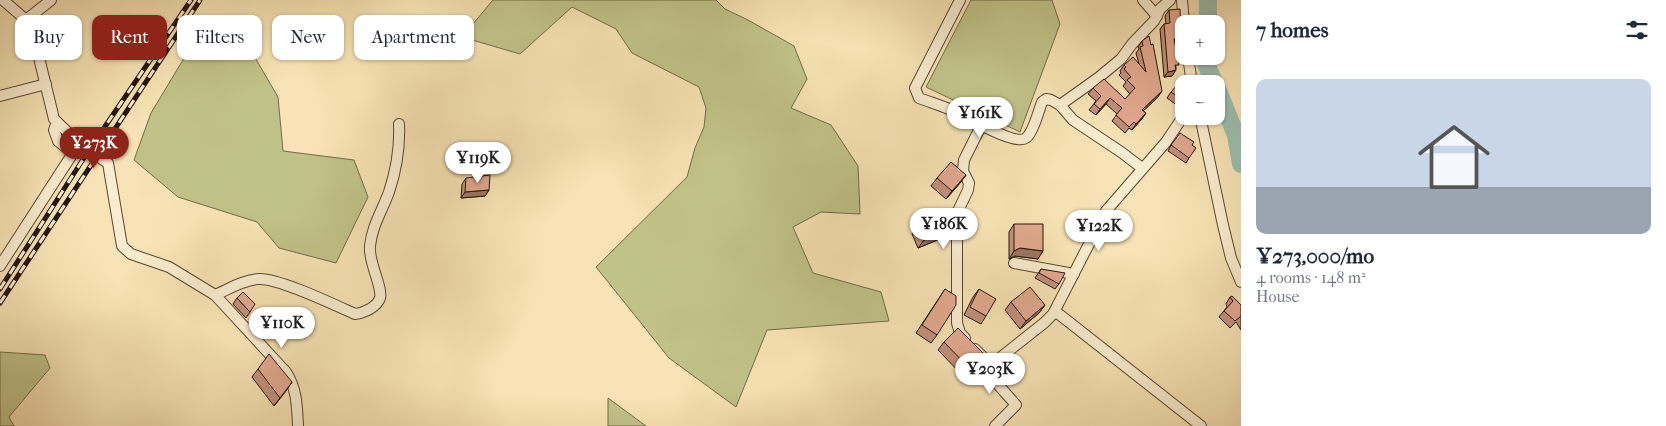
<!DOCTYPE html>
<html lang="en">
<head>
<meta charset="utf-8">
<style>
	body { margin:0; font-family:"IM FELL French Canon",serif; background:#f2f2f3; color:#1f2937; height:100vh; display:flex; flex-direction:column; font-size:19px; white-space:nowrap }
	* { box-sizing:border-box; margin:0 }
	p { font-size:16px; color:#747a83 }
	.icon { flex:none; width:28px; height:28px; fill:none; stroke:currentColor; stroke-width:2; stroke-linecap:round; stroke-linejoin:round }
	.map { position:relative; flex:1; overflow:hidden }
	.panel { display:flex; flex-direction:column; background:#fff; width:425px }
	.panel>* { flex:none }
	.top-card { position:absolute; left:15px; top:15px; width:475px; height:45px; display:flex; gap:10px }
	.controls { position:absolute; left:1175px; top:15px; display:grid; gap:10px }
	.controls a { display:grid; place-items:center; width:50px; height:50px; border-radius:10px; background:#fff; box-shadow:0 1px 4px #0004; font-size:25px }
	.price { position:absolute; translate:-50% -42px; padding:0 11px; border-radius:18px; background:#fff; color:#222; font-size:16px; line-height:32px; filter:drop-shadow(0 1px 2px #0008) }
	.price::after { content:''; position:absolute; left:50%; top:30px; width:15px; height:11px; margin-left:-8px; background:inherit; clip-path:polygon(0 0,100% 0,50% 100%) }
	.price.current { background:#8f2418; color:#fff }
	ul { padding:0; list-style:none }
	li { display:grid; align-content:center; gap:10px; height:265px; padding:0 15px }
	li span { display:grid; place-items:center; height:155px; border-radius:10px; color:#555 }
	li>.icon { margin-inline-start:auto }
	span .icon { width:90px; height:90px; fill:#fffc; stroke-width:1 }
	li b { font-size:21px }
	h2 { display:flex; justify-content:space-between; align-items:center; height:60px; padding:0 15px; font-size:21px }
	.pill { padding:0 18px; border-radius:10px; background:#fff; box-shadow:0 1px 4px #0004; font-size:18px; line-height:45px }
	.pill.current { background:#8f2418; color:#fff }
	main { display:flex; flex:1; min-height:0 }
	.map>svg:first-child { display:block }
	.green { fill:#c1c28a; stroke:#726b4a }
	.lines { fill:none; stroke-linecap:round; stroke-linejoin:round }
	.river { stroke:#9dbeb0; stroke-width:18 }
	.minor-casing { stroke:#594836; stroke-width:12 }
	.minor { stroke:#faedcf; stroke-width:10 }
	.rail-casing { stroke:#24140b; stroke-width:5 }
	.rail { stroke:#faedcf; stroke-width:3; stroke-dasharray:9; stroke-linecap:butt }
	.wall { fill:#c2917a; stroke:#24140b }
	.shaded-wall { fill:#9e7663; stroke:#24140b }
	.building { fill:#e2a98e; stroke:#24140b }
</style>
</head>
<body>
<main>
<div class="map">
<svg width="1241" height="426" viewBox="0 0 1241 426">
	<rect width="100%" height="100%" fill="#f7e3b5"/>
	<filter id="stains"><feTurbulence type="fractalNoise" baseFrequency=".004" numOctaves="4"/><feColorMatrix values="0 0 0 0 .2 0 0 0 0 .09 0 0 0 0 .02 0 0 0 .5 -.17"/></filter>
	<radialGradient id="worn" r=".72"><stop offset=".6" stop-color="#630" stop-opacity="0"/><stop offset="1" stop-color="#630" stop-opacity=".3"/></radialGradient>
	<g class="green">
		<polygon points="493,0 716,0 725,9 748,20 794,46 807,79 791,108 831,125 858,166 860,214 821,212 793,227 813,273 881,292 889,321 767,330 736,407 669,358 596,267 687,177 695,148 704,127 706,108 699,87 632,53 616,29 572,7 520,54 462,37"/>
		<polygon points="971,0 1052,0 1060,24 1020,132 926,87"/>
		<polygon points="227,40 244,43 250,49 278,97 283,151 354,160 368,197 336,263 279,248 257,222 178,197 134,160 151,113 189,50"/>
		<polygon points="0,352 45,355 50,368 9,417 14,426 0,426"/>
		<polygon points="608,398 646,426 608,426"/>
	</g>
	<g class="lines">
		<g class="river">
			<polyline points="1208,0 1208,24"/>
			<polyline points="1207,56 1206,64 1215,84"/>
			<polyline points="1216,86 1236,135 1241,164"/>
		</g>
		<g class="minor-casing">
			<g id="minor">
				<path d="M 3,0 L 26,20 L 32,29 L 54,119 C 70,135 88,151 108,163 L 122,246 L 131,254 L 169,267 L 215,295 L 286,372 C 297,389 297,406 298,426"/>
				<path d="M 960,0 L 915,88 L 919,98 C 932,103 946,107 958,113 C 971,119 1015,146 1026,138 C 1033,133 1039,110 1042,102 L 1046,99 L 1051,100 L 1060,105 L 1073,120 L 1121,152 L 1142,168"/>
				<polyline points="1143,0 1157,16"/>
				<polyline points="1182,0 1184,24"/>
				<polyline points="26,20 51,0"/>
				<polyline points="1188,56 1192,84"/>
				<polyline points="0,96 46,84"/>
				<polyline points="1060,105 1098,78 1121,59 1132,44 1154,21 1160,9 1170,0"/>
				<polyline points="1200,116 1223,225 1231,258 1241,282"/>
				<polyline points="1014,263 1074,274"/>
				<polyline points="0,266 73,153 58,141 54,130 57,122"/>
				<path d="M 215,295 C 229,289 243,280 258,279 C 277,277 335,305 355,314 C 364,313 377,307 380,298 C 383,288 368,261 370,246 C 372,226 382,211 389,192 C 396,171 400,146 399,124"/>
				<polyline points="1055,311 1201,426"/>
				<polyline points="965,338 960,333 957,323 957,213 968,190 969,183 963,171 964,160 981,126"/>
				<polyline points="975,349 991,365 994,380 1016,405 995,426"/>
				<polyline points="991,365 1044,323 1053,314 1106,211 1166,142 1184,115"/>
			</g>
		</g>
		<use href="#minor" class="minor"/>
		<g class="rail-casing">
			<g id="rail">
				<polyline points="0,289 89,150 191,0"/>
				<polyline points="0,303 200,0"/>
			</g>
		</g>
		<use href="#rail" class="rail"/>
	</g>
	<g class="wall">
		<polygon points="1169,10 1177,44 1175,44 1176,69 1172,76 1164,77 1160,29 1164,24 1166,24 1165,16"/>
		<polygon points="1142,41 1158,97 1143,111 1146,113 1132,130 1129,128 1125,133 1112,121 1117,114 1106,104 1096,115 1089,110 1096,101 1088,94 1093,88 1125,99 1130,94 1123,86 1126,82 1119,75 1121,73 1120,71 1124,65 1139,64 1136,53 1139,49 1138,47"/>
		<polygon points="1184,87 1184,107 1182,109 1167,98 1171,92 1183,88"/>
		<polygon points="1171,145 1192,145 1189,158 1186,163 1168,151"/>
		<polygon points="966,175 960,183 946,199 931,186 937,178"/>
		<polygon points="466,178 489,190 485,196 461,198 462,184"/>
		<polygon points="1014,224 1038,259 1015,256 1009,259 1009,232"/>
		<polygon points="917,226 947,236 918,248 912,234"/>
		<polygon points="1041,269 1059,284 1055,289 1035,278"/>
		<polygon points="945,289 937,335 931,343 916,333"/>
		<polygon points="979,289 986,316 981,324 964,315 973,297"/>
		<polygon points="1230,297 1241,305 1241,330 1236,322 1230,328 1219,317 1227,307 1226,304"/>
		<polygon points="237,298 250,312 246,318 233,304"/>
		<polygon points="1011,302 1045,305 1039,313 1020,329 1005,310"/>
		<polygon points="944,342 980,364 965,378 938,350"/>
		<polygon points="258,369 292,382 274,406 252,377"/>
	</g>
	<g class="shaded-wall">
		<polygon points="1174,39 1181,39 1177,44 1171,45"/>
		<polygon points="1176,70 1172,76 1164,77 1168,72"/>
		<polygon points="1162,91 1158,97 1138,116 1142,110"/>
		<polygon points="1110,98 1106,104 1096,115 1100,109"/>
		<polygon points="1146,113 1142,119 1132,130 1136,124"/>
		<polygon points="966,175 960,183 946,199 952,191"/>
		<polygon points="489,190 485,196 461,198 465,192"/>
		<polygon points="953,228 947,236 918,248 924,240"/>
		<polygon points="1020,248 1043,251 1038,259 1015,256 1009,259 1014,251"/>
		<polygon points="1045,305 1039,313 1020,329 1026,321"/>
		<polygon points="986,356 980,364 965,378 971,370"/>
		<polygon points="292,382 287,390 274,406"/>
	</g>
	<g class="building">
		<polygon points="1180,9 1181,39 1174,39 1179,65 1175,65 1176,70 1168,72 1164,24 1170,23 1169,10"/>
		<polygon points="1149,36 1151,45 1153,44 1162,91 1142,110 1146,113 1136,124 1134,122 1129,127 1116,115 1122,108 1110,98 1100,109 1094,104 1101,96 1093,88 1104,79 1125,99 1135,88 1127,80 1131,77 1124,69 1126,67 1124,65 1133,57 1146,72 1140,47 1143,46 1142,41"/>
		<polygon points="1178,84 1183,88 1184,87 1184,101 1171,92"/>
		<polygon points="1180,133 1194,142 1192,145 1196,148 1189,158 1171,145"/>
		<polygon points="951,162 966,175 952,191 937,178"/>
		<polygon points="490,175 489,190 465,192 466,178"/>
		<polygon points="947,214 953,228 924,240 917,226"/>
		<polygon points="1014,224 1043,224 1043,251 1020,248 1014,251"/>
		<polygon points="1041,269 1065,273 1059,284 1039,273"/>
		<polygon points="1030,287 1045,305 1026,321 1011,302"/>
		<polygon points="945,289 956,296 956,305 937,335 922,325"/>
		<polygon points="979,289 996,299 986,316 970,307"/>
		<polygon points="243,292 255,304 250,312 237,298"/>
		<polygon points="1232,296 1241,305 1241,316 1235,321 1224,311 1233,301 1230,297"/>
		<polygon points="958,328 986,356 971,370 944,342"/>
		<polygon points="269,354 292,382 280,398 258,369"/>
	</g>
	<rect width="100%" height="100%" filter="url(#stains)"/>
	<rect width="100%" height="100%" fill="url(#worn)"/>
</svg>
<div class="controls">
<a>+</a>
<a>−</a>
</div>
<b class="price" style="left:980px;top:139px">¥161K</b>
<b class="price current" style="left:94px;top:169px">¥273K</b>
<b class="price" style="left:478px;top:184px">¥119K</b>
<b class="price" style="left:944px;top:250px">¥186K</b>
<b class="price" style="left:1099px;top:252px">¥122K</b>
<b class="price" style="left:282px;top:349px">¥110K</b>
<b class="price" style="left:990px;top:395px">¥203K</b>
<div class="top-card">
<a class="pill">Buy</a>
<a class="pill current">Rent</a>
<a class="pill">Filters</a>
<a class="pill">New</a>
<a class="pill">Apartment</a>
</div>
</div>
<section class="panel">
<h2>7 homes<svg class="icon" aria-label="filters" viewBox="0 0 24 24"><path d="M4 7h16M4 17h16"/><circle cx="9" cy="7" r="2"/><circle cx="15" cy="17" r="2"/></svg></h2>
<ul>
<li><span style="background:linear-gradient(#c9d6e8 70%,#9aa5b1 0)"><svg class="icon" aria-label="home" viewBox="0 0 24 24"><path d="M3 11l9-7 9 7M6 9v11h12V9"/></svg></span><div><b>¥273,000/mo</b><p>4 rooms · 148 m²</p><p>House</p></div></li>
</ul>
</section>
</main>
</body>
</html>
